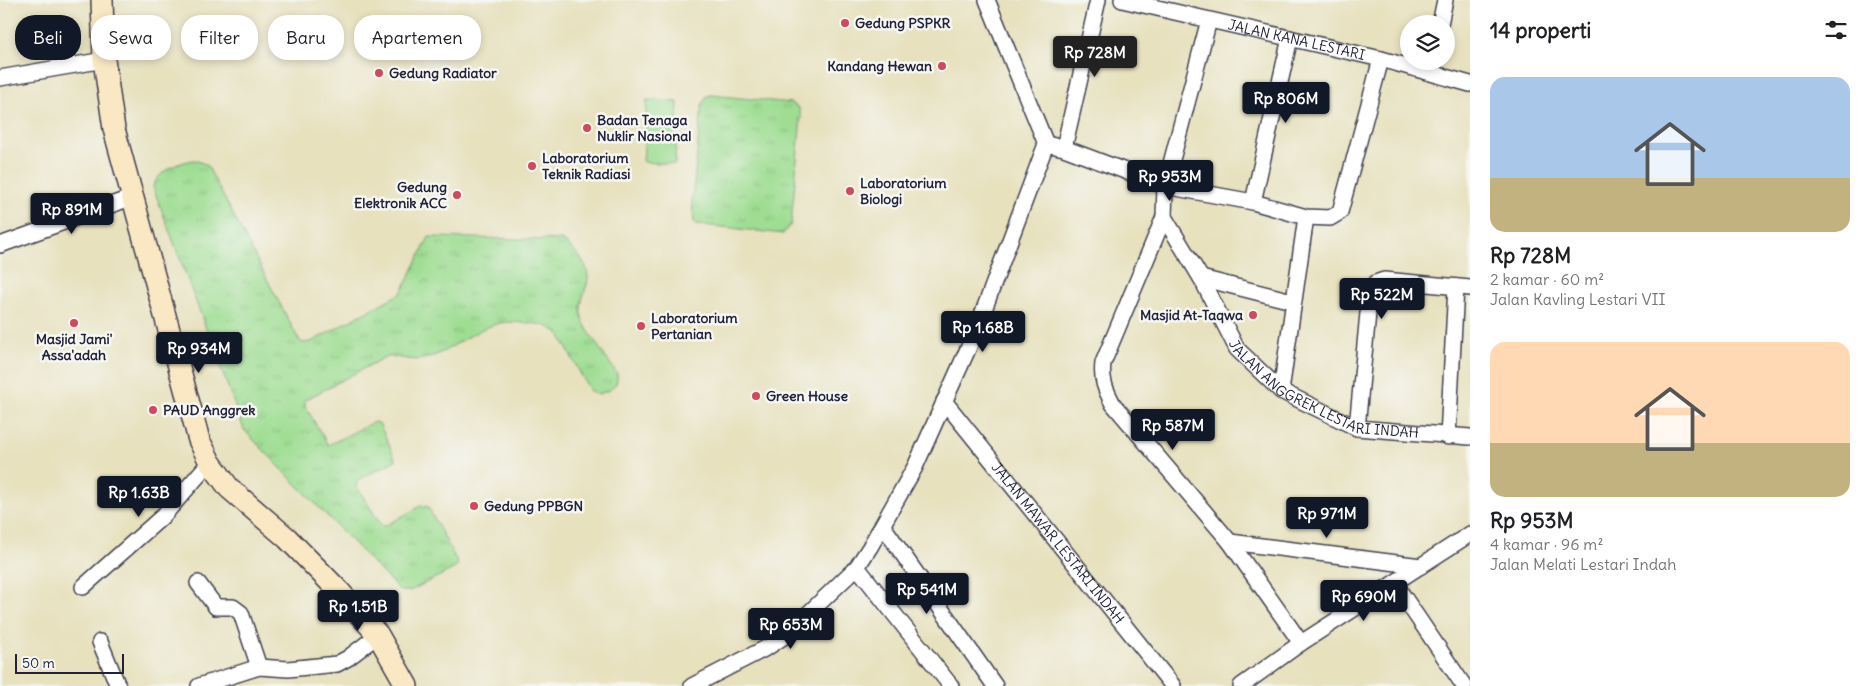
<!DOCTYPE html>
<html lang="id">
<head>
<meta charset="utf-8">
<style>
	body { margin:0; font-family:Delius,sans-serif; background:#f6f6f6; color:#202124; height:100vh; display:flex; flex-direction:column; font-size:19px; white-space:nowrap }
	* { box-sizing:border-box; margin:0 }
	p { font-size:16px; color:#757577 }
	.icon { flex:none; width:28px; height:28px; fill:none; stroke:currentColor; stroke-width:2; stroke-linecap:round; stroke-linejoin:round }
	.map { position:relative; flex:1; overflow:hidden }
	.side { display:flex; flex-direction:column; background:#fff; width:400px }
	.side>* { flex:none }
	.hud { position:absolute; left:15px; top:15px; width:475px; height:45px; display:flex; gap:10px }
	.fabs { position:absolute; left:1400px; top:15px; display:grid; gap:10px }
	.fabs a { display:grid; place-items:center; width:55px; height:55px; border-radius:50%; background:#fff; box-shadow:0 2px 8px #0003; font-size:25px }
	.scale { position:absolute; left:15px; bottom:12px; width:109px; box-sizing:border-box; padding-left:5px; border:2px solid #22223b; border-top:0; font-size:14px; line-height:18px; white-space:nowrap; color:#22223b; -webkit-text-stroke:4px #f6f6f2; paint-order:stroke }
	.price { position:absolute; translate:-50% -42px; padding:0 11px; border-radius:5px; background:#111827; color:#fff; font-size:16px; line-height:32px; filter:drop-shadow(0 1px 2px #0008) }
	.price::after { content:''; position:absolute; left:50%; top:30px; width:15px; height:11px; margin-left:-8px; background:inherit; clip-path:polygon(0 0,100% 0,50% 100%) }
	.price.current { background:#222; color:#fff }
	ul { padding:0; list-style:none }
	li { display:grid; align-content:center; gap:10px; height:265px; padding:0 20px }
	li span { display:grid; place-items:center; height:155px; border-radius:15px; color:#555 }
	li>.icon { margin-inline-start:auto }
	span .icon { width:90px; height:90px; fill:#fffc; stroke-width:1 }
	li b { font-size:21px }
	h2 { display:flex; justify-content:space-between; align-items:center; height:60px; padding:0 20px; font-size:21px }
	.chip { padding:0 18px; border-radius:20px; background:#fff; box-shadow:0 2px 8px #0003; font-size:18px; line-height:45px }
	.chip.current { background:#111827; color:#fff }
	main { display:flex; flex:1; min-height:0 }
	.map>svg:first-child { display:block }
	.park { fill:url(#park-tufts); stroke:#608066 }
	.garden { fill:#9edd92; stroke:#608066 }
	.lines { fill:none; stroke-linecap:round; stroke-linejoin:round }
	.street-casing { stroke:#403f4f; stroke-width:18 }
	.secondary-casing { stroke:#403f4f; stroke-width:24 }
	.street { stroke:#fff; stroke-width:15 }
	.secondary { stroke:#fae7c3; stroke-width:21 }
	.poi-dot { fill:#d1495b; stroke:#f6f6f2; stroke-width:2 }
	.labels { text-anchor:middle; dominant-baseline:central; stroke-width:5; stroke-linejoin:round; paint-order:stroke }
	.poi-label { font-size:14px; font-weight:bold; fill:#22223b; stroke:#f6f6f2; text-anchor:start }
	.street-label { font-size:14px; fill:#22223b; stroke:#f6f6f2 }
</style>
</head>
<body>
<main>
<div class="map">
<svg width="1470" height="686" viewBox="0 0 1470 686">
	<defs>
		<pattern id="park-tufts" width="24" height="20" patternUnits="userSpaceOnUse" patternTransform="scale(1.25)"><rect width="24" height="20" fill="#9edd92"/><path d="M3 7l-1-3M5 7V3M7 7l1-3M15 17l-1-3M17 17v-4M19 17l1-3" fill="none" stroke="#88bd7f"/></pattern>
	</defs>
	<rect width="100%" height="100%" fill="#f6f6f2"/>
	<filter id="ink" filterUnits="userSpaceOnUse"><feTurbulence type="fractalNoise" baseFrequency=".02" numOctaves="2"/><feDisplacementMap in="SourceGraphic" scale="10" xChannelSelector="R" yChannelSelector="G"/><feConvolveMatrix kernelMatrix="1 2 1 2 8 2 1 2 1" color-interpolation-filters="sRGB"/></filter>
	<filter id="wash" filterUnits="userSpaceOnUse"><feTurbulence type="fractalNoise" baseFrequency=".0096" numOctaves="4" result="noise"/><feDisplacementMap in="SourceGraphic" scale="20" xChannelSelector="R" yChannelSelector="G"/><feGaussianBlur stdDeviation="1.12" result="paint"/><feColorMatrix in="noise" values="0 0 0 0 0 0 0 0 0 0 0 0 0 0 0 0 0 1.4 0 .05"/><feComposite in="paint" operator="in"/></filter>
	<g filter="url(#wash)">
		<rect width="100%" height="100%" fill="#e7e1be"/>
		<g class="park">
			<polygon points="711,95 791,103 799,108 801,117 791,224 783,234 696,224 694,222 692,201 702,105 707,96"/>
			<path d="M 195,160 L 207,165 L 299,340 L 303,343 L 311,342 L 401,293 L 429,237 L 561,240 C 568,243 572,249 578,255 C 601,282 576,291 582,317 C 585,330 609,361 617,374 C 619,387 609,391 598,394 L 590,391 L 559,334 C 549,325 540,324 527,323 C 518,323 508,321 500,323 C 473,329 452,351 427,358 C 410,363 399,355 385,357 L 305,400 L 305,406 L 328,445 L 374,422 L 379,423 L 396,460 L 358,480 L 356,486 L 382,526 L 385,526 L 422,505 L 428,507 L 458,563 L 455,568 L 410,591 L 400,591 L 244,430 L 153,187 C 159,170 178,162 195,160 Z"/>
		</g>
		<polygon class="garden" points="647,100 678,102 675,164 643,162"/>
	</g>
	<g filter="url(#ink)">
		<g class="lines">
			<g class="street-casing">
				<g id="street">
					<path id="s1" d="M 1122,0 L 1381,59 L 1470,84"/>
					<path d="M 1209,20 L 1165,186 L 1164,217 L 1103,363 C 1101,379 1105,389 1113,404 L 1230,542 L 1301,643"/>
					<polyline points="1440,24 1445,0"/>
					<polyline points="0,78 104,60"/>
					<polyline points="1046,144 1064,148 1165,186 1253,202 1306,217 1330,218 1340,212 1381,59"/>
					<polyline points="1064,148 1098,0"/>
					<polyline points="1253,202 1290,38"/>
					<path id="s2" d="M 1164,217 L 1201,278 L 1237,349 L 1281,391 L 1357,428 L 1470,437"/>
					<polyline points="0,245 133,197"/>
					<polyline points="1201,278 1292,301"/>
					<polyline points="1281,391 1306,217"/>
					<path id="s3" d="M 944,401 L 1173,686"/>
					<polyline points="1357,428 1370,292 1375,283 1384,280 1470,288"/>
					<polyline points="1448,437 1456,287"/>
					<polyline points="883,526 995,686"/>
					<polyline points="1230,542 1421,566"/>
					<polyline points="857,567 951,686"/>
					<polyline points="198,583 216,607 233,607 241,613 259,667"/>
					<polyline points="1395,584 1464,686"/>
					<polyline points="83,587 163,516 210,462"/>
					<polyline points="100,642 118,686"/>
					<polyline points="199,686 259,667 288,669 337,664 348,658 378,635"/>
					<polyline points="692,686 768,647 786,635 857,567 870,547 915,467 976,331 1046,144 987,0"/>
					<polyline points="1241,686 1301,643 1470,534"/>
				</g>
			</g>
			<g class="secondary-casing">
				<polyline id="secondary" points="102,0 104,60 114,129 199,440 210,462 229,488 287,538 339,591 378,635 407,686"/>
			</g>
			<use href="#street" class="street"/>
			<use href="#secondary" class="secondary"/>
		</g>
	</g>
	<g class="poi-dot">
		<circle cx="845" cy="23" r="5"/>
		<circle cx="942" cy="66" r="5"/>
		<circle cx="379" cy="73" r="5"/>
		<circle cx="587" cy="128" r="5"/>
		<circle cx="532" cy="166" r="5"/>
		<circle cx="850" cy="191" r="5"/>
		<circle cx="457" cy="195" r="5"/>
		<circle cx="1253" cy="315" r="5"/>
		<circle cx="74" cy="323" r="5"/>
		<circle cx="641" cy="326" r="5"/>
		<circle cx="756" cy="396" r="5"/>
		<circle cx="153" cy="410" r="5"/>
		<circle cx="474" cy="506" r="5"/>
	</g>
	<g class="labels">
		<g class="poi-label">
			<text x="855" y="23">Gedung PSPKR</text>
			<text x="932" y="66" text-anchor="end">Kandang Hewan</text>
			<text x="389" y="73">Gedung Radiator</text>
			<text x="597" y="120">Badan Tenaga<tspan x="597" dy="16">Nuklir Nasional</tspan></text>
			<text x="542" y="158">Laboratorium<tspan x="542" dy="16">Teknik Radiasi</tspan></text>
			<text x="860" y="183">Laboratorium<tspan x="860" dy="16">Biologi</tspan></text>
			<text x="447" y="187" text-anchor="end">Gedung<tspan x="447" dy="16">Elektronik ACC</tspan></text>
			<text x="1243" y="315" text-anchor="end">Masjid At-Taqwa</text>
			<text x="651" y="318">Laboratorium<tspan x="651" dy="16">Pertanian</tspan></text>
			<text x="74" y="339" text-anchor="middle">Masjid Jami'<tspan x="74" dy="16">Assa'adah</tspan></text>
			<text x="766" y="396">Green House</text>
			<text x="163" y="410">PAUD Anggrek</text>
			<text x="484" y="506">Gedung PPBGN</text>
		</g>
		<g class="street-label">
			<text stroke="none"><textPath href="#s1" startOffset="179">JALAN KANA LESTARI</textPath></text>
			<text stroke="none"><textPath href="#s2" startOffset="250">JALAN ANGGREK LESTARI INDAH</textPath></text>
			<text stroke="none"><textPath href="#s3" startOffset="182">JALAN MAWAR LESTARI INDAH</textPath></text>
		</g>
	</g>
</svg>
<div class="fabs">
<a><svg class="icon" aria-label="layers" viewBox="0 0 24 24"><path d="M12 4l9 5-9 5-9-5zM3 14l9 5 9-5"/></svg></a>
</div>
<div class="scale">50 m</div>
<b class="price current" style="left:1095px;top:78px">Rp 728M</b>
<b class="price" style="left:1286px;top:124px">Rp 806M</b>
<b class="price" style="left:1170px;top:202px">Rp 953M</b>
<b class="price" style="left:72px;top:235px">Rp 891M</b>
<b class="price" style="left:1382px;top:320px">Rp 522M</b>
<b class="price" style="left:983px;top:353px">Rp 1.68B</b>
<b class="price" style="left:199px;top:374px">Rp 934M</b>
<b class="price" style="left:1173px;top:451px">Rp 587M</b>
<b class="price" style="left:139px;top:518px">Rp 1.63B</b>
<b class="price" style="left:1327px;top:539px">Rp 971M</b>
<b class="price" style="left:927px;top:615px">Rp 541M</b>
<b class="price" style="left:1364px;top:622px">Rp 690M</b>
<b class="price" style="left:358px;top:632px">Rp 1.51B</b>
<b class="price" style="left:791px;top:650px">Rp 653M</b>
<div class="hud">
<a class="chip current">Beli</a>
<a class="chip">Sewa</a>
<a class="chip">Filter</a>
<a class="chip">Baru</a>
<a class="chip">Apartemen</a>
</div>
</div>
<section class="side">
<h2>14 properti<svg class="icon" aria-label="filters" viewBox="0 0 24 24"><path d="M4 7h16M4 17h16"/><circle cx="9" cy="7" r="2"/><circle cx="15" cy="17" r="2"/></svg></h2>
<ul>
<li><span style="background:linear-gradient(#a9c7e8 65%,#c2b280 0)"><svg class="icon" aria-label="home" viewBox="0 0 24 24"><path d="M3 11l9-7 9 7M6 9v11h12V9"/></svg></span><div><b>Rp 728M</b><p>2 kamar · 60 m²</p><p>Jalan Kavling Lestari VII</p></div></li>
<li><span style="background:linear-gradient(#ffd9b3 65%,#c2b280 0)"><svg class="icon" aria-label="home" viewBox="0 0 24 24"><path d="M3 11l9-7 9 7M6 9v11h12V9"/></svg></span><div><b>Rp 953M</b><p>4 kamar · 96 m²</p><p>Jalan Melati Lestari Indah</p></div></li>
</ul>
</section>
</main>
</body>
</html>
